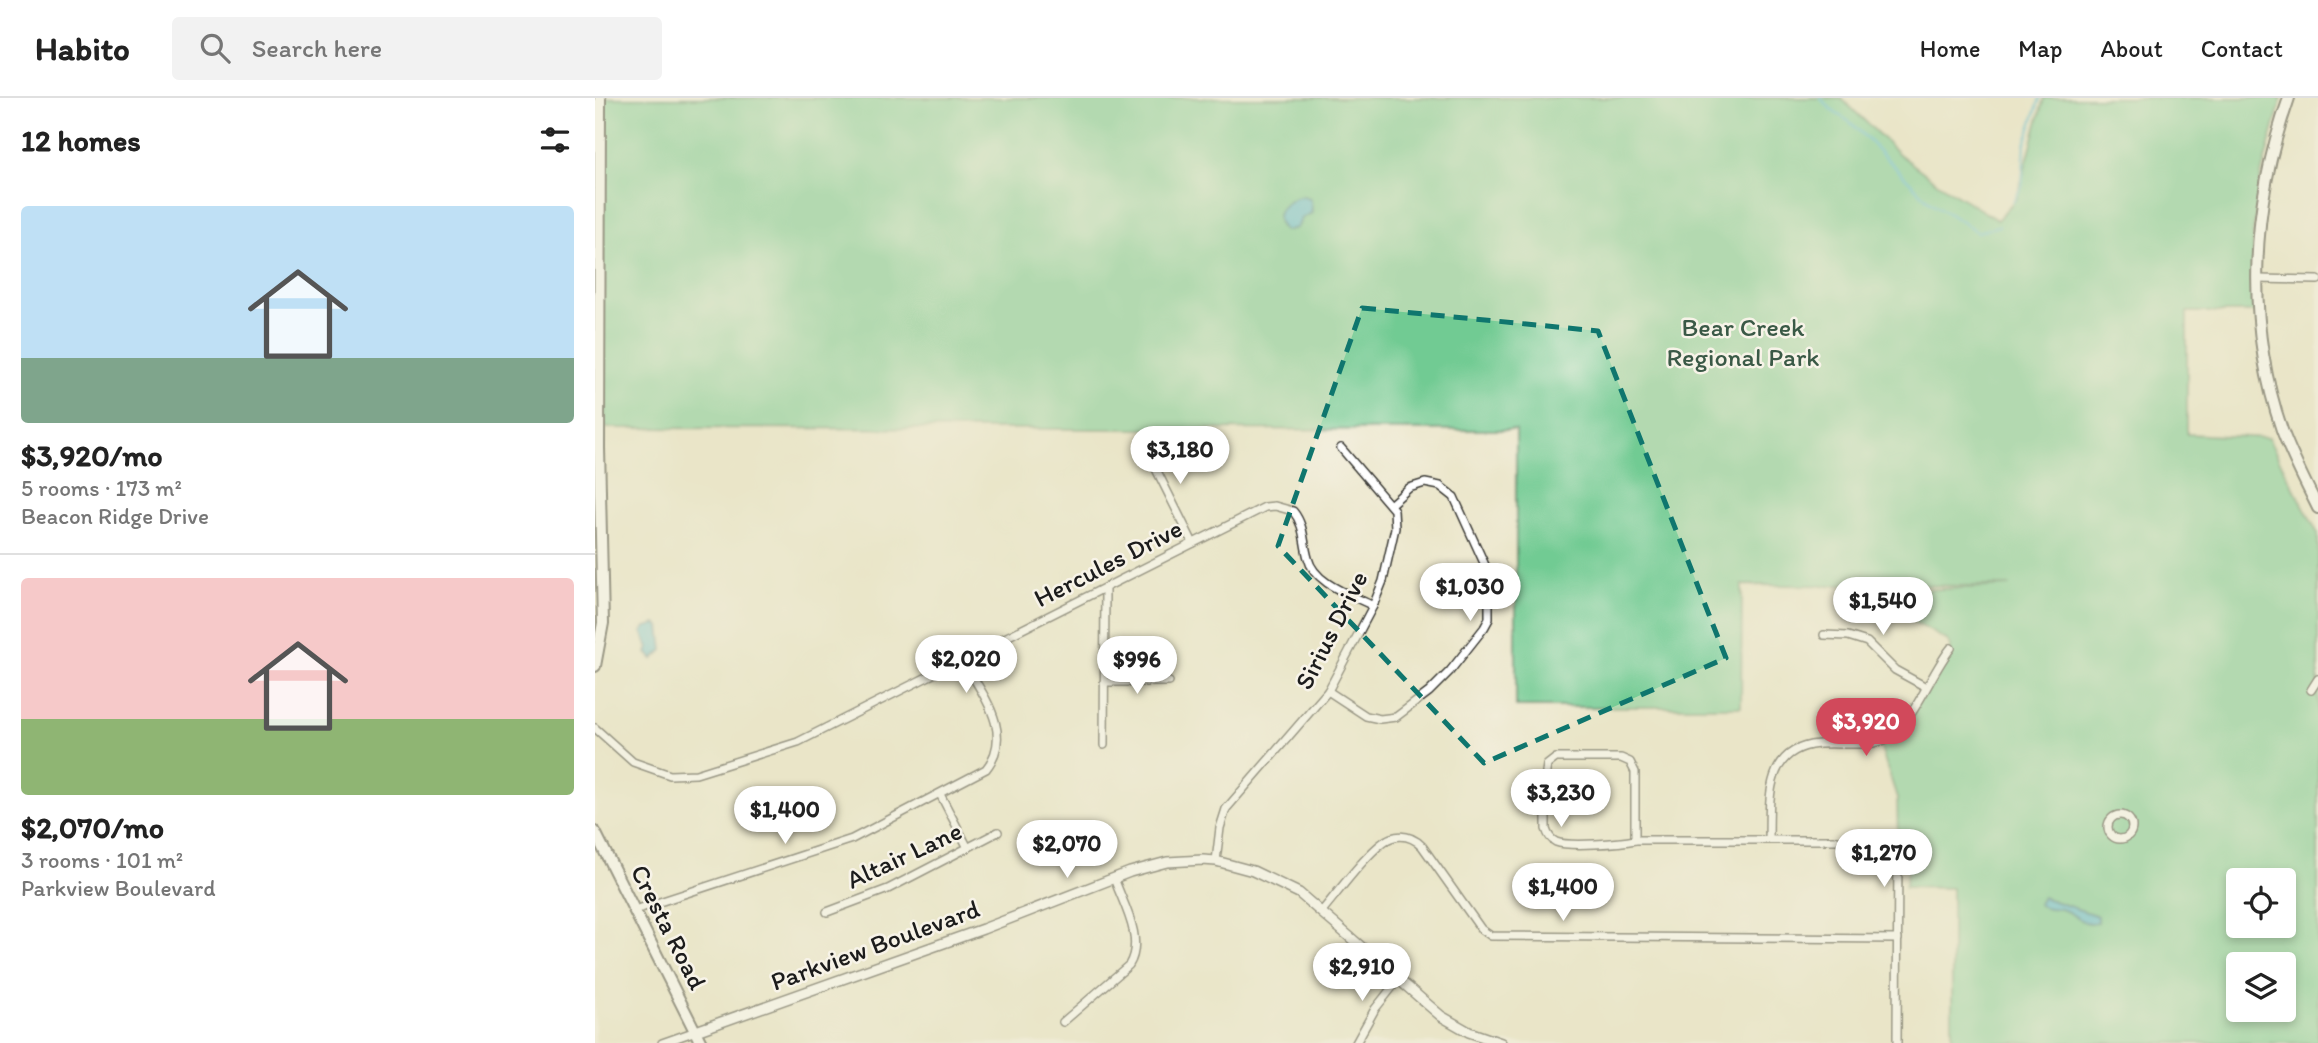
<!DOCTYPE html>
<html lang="en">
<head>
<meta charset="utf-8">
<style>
	body { margin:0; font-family:Itim,sans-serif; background:#f2f2f2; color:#222; height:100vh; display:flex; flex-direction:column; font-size:26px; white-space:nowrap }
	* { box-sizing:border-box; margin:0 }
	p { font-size:23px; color:#767676 }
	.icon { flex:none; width:38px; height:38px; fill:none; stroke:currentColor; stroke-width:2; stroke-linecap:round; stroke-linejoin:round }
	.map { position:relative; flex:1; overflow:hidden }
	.details { display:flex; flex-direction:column; background:#fff; width:595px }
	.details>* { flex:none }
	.tools { position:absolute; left:1631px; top:770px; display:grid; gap:14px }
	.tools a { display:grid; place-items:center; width:70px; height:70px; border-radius:7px; background:#fff; box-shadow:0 4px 10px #0003; font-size:35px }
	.price { position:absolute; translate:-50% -60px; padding:0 16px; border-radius:24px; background:#fff; color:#222; font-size:23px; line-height:46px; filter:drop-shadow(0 2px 4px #0008) }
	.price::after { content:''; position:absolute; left:50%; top:42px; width:21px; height:16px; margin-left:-10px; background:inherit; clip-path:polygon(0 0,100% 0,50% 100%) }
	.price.on { background:#d1495b; color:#fff }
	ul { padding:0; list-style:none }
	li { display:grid; align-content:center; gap:14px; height:371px; padding:0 21px }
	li+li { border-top:2px solid #e0e0e0 }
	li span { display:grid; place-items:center; height:217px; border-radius:7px; color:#555 }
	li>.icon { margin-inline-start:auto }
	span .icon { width:126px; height:126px; fill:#fffc; stroke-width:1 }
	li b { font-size:30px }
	h2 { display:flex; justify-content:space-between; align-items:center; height:84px; padding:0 21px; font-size:30px }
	header { display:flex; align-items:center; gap:42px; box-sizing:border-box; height:98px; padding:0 35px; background:#fff; border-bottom:2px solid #e0e0e0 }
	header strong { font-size:33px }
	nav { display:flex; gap:38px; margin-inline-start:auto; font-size:24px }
	.search { width:490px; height:63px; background:#f2f2f2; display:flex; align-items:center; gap:18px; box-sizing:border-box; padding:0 24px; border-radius:7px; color:#767676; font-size:26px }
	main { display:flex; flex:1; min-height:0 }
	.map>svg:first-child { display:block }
	.green { fill:#71cb93; stroke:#467458; stroke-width:2; fill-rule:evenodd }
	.water { fill:#52b9d1; stroke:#376a76; stroke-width:2 }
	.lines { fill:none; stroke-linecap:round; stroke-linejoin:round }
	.stream { stroke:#52b9d1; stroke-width:2.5 }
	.minor-casing { stroke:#3b3a36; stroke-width:10 }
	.tertiary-casing { stroke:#3b3a36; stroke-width:12 }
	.secondary-casing { stroke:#3b3a36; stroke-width:14 }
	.minor { stroke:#fff; stroke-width:7 }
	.tertiary { stroke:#fff; stroke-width:9 }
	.secondary { stroke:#fff; stroke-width:10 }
	.marked { fill:none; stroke:#0f766e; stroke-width:5; stroke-dasharray:14 9; stroke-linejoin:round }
	.labels { text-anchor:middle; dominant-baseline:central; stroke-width:5; stroke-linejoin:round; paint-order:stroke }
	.park-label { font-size:26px; fill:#3a5946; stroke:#f7f3e8 }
	.street-label { font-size:26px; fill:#1c1c1c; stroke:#f7f3e8 }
</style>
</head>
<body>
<header>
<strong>Habito</strong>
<div class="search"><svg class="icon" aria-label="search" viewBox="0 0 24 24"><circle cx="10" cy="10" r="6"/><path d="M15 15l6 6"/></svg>Search here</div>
<nav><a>Home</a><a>Map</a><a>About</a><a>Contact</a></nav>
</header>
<main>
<section class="details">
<h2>12 homes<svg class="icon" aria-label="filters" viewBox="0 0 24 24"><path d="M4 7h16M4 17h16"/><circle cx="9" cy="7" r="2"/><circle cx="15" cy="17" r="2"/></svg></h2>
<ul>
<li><span style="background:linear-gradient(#bfe0f5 70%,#7fa58c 0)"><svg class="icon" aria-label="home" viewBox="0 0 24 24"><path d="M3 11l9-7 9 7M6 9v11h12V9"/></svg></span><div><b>$3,920/mo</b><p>5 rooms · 173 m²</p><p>Beacon Ridge Drive</p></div></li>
<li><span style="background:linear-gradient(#f6c9c9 65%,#8fb573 0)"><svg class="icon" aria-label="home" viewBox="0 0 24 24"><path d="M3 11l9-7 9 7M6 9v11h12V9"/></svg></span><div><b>$2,070/mo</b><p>3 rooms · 101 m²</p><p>Parkview Boulevard</p></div></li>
</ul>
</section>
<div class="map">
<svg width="1723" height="945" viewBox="0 0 1723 945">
	<rect width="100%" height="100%" fill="#f7f3e8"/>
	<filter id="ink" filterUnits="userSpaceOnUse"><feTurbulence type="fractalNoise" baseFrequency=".0143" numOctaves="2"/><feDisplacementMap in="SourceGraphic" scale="14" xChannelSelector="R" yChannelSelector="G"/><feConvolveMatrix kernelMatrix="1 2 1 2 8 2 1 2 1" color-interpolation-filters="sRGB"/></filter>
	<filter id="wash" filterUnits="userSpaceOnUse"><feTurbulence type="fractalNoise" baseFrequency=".00686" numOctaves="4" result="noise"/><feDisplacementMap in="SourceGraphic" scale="28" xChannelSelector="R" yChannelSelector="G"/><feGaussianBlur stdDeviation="1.57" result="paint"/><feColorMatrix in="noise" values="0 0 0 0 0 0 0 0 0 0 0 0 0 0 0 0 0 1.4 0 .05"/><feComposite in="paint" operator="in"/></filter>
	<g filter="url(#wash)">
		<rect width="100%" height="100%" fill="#eae5c8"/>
		<path class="green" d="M 0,0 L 1246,0 L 1304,56 L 1343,85 L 1402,122 L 1422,100 L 1449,0 L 1687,0 L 1666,77 L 1658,136 L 1660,214 L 1592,214 L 1592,336 L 1673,340 L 1723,436 L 1723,945 L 1357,945 L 1357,790 L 1310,789 L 1317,743 L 1303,742 L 1302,700 L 1284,644 L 1303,633 L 1356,550 L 1353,543 L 1303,515 L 1281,494 L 1415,488 L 1147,487 L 1146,609 L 921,609 L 921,332 L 0,330 ZM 1643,782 L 1689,782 L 1689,828 L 1643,828 ZM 1643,866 L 1689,866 L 1689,912 L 1643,912 Z"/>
		<g class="water">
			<path d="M 709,98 L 716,102 L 717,115 L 707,120 L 702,130 L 690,133 C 672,117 692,100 709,98 Z"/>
			<polygon points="61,526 65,528 68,552 58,561 52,555 54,550 47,534 51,529"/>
			<path d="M 1447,799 L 1503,818 L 1503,824 C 1485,829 1481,814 1465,811 C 1456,809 1451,812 1443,806 Z"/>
		</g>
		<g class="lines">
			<g class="stream">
				<polyline points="1225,0 1239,14 1255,24 1335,104 1383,134 1404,128"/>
				<polyline points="1418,104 1427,88 1430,46 1445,0"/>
			</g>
		</g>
	</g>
	<g filter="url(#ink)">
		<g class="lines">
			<g class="minor-casing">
				<g id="minor">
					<polyline points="1662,181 1723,182"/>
					<polyline points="547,343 598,445"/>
					<polyline points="1229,537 1253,538 1272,544 1300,572 1331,589"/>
					<polyline points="509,584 574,584"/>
					<polyline points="1716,592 1723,581"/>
					<polyline points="733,593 771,618 785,621 801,619 834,594 855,573 889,530 894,521 894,476 859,399 845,388 830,385 814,390 796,406"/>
					<path d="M 0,630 L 38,664 L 75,677 L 101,676 L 203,644 L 670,409 L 680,408 L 698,413 C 710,428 708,443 713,460 C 719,486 757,497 778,508"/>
					<polyline points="509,647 510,490"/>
					<path d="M 961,660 L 1026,660 L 1035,664 L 1040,674 L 1040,742 C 1026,745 974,749 961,744 C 955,741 953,737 951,731 L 951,674 L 952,667 Z"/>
					<polyline points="345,696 373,750"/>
					<circle cx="1525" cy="729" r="12"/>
					<path d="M 1174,741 C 1175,705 1169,656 1216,647 C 1228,645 1241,646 1253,646 C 1268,646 1282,647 1295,639 C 1319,623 1337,573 1356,550"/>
					<polyline points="1040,742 1317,742"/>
					<polyline points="621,763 625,730 631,711 733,593 778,508 788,483 800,430 799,412 746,350"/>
					<path d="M 40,812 L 257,741 L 391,671 C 420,635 387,596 368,562"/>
					<path d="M 727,813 C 741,797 778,746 796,740 C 808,736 818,739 827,748 L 886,831 L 896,838 L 1303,841"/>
					<polyline points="232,814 293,791 403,734"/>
					<path d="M 468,924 L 534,867 C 550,841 528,806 519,780"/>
					<polyline points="67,945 101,933"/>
					<polyline points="761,945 780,911 803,882"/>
					<polyline points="1302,945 1303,742"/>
				</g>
			</g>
			<g class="tertiary-casing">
				<polyline id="tertiary" points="101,933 388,831 535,774 572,764 608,762 621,763 658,773 704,795 846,918 874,934 906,945"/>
			</g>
			<g class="secondary-casing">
				<g id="secondary">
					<path d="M 1694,0 C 1656,106 1650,225 1687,332 C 1697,359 1710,384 1723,410"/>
					<polyline points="0,568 8,525 4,350 5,0"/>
					<polyline points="0,734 106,945"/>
				</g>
			</g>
			<use href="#minor" class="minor"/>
			<use href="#tertiary" class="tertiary"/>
			<use href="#secondary" class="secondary"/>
		</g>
	</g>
	<path d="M0 0H1723V945H0ZM 767,210 L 1003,233 L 1131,560 L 889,665 L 683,448 Z" fill="#eae5c8" fill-opacity=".55" fill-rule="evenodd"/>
	<path class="marked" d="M 767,210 L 1003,233 L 1131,560 L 889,665 L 683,448 Z"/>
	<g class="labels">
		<g class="park-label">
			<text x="1148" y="229">Bear Creek<tspan x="1148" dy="30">Regional Park</tspan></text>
		</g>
		<g class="street-label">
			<text transform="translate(513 465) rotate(-27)">Hercules Drive</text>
			<text transform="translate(736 532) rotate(-63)">Sirius Drive</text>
			<text transform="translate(309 757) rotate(-25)">Altair Lane</text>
			<text transform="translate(74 829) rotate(63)">Cresta Road</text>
			<text transform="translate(280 847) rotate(-20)">Parkview Boulevard</text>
		</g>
	</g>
</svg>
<div class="tools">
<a><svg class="icon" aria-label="locate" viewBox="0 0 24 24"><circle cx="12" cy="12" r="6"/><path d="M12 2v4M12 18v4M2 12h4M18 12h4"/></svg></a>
<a><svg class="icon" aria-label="layers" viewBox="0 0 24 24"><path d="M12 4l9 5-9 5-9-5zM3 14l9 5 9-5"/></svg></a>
</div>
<b class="price" style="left:585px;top:388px">$3,180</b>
<b class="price" style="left:875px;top:525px">$1,030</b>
<b class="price" style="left:1288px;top:539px">$1,540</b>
<b class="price" style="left:371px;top:597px">$2,020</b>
<b class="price" style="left:542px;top:598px">$996</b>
<b class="price on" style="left:1271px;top:660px">$3,920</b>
<b class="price" style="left:966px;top:731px">$3,230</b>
<b class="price" style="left:190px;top:748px">$1,400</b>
<b class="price" style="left:472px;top:782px">$2,070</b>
<b class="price" style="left:1289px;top:791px">$1,270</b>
<b class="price" style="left:968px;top:825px">$1,400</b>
<b class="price" style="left:767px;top:905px">$2,910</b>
</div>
</main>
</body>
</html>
